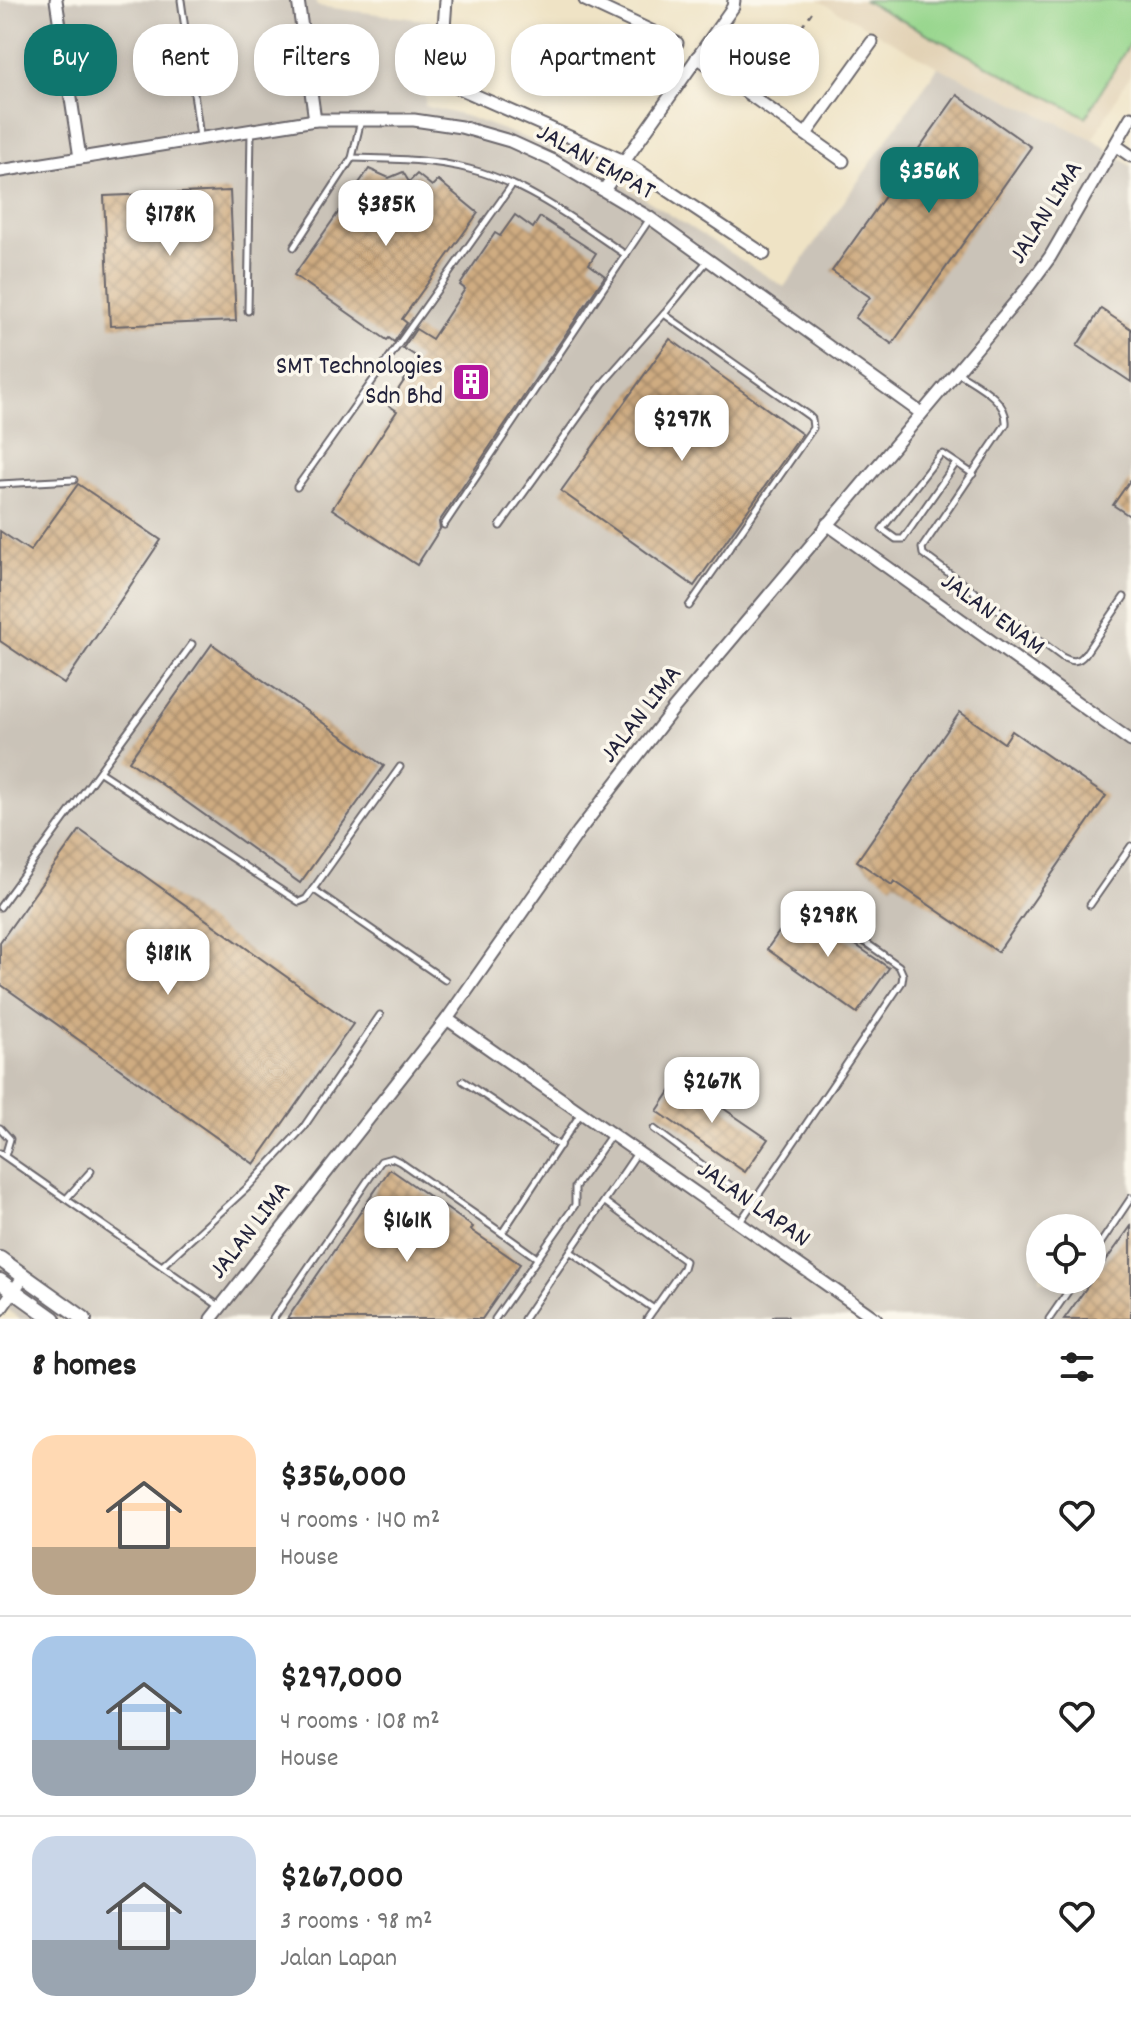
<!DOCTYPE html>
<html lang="en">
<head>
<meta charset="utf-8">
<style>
	body { margin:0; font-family:Dekko,sans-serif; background:#f2f2f2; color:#222; height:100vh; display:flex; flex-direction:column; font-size:30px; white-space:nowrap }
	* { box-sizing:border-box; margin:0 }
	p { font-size:26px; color:#767676 }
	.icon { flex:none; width:44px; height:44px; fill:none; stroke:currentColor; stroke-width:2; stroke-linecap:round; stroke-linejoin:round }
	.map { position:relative; height:1319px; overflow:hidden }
	.side { display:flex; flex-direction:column; background:#fff; flex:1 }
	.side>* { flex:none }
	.banner { position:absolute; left:24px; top:24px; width:1084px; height:72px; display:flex; gap:16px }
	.tools { position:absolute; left:1026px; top:1214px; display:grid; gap:16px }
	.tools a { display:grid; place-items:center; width:80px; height:80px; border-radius:50%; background:#fff; box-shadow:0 4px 12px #0003; font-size:40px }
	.price { position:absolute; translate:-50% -68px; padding:0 18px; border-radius:16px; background:#fff; color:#222; font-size:26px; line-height:52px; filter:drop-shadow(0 2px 4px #0008) }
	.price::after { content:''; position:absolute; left:50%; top:48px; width:24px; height:18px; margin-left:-12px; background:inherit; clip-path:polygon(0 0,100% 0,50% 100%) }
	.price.current { background:#0f766e; color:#fff }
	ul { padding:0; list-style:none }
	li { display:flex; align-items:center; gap:24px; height:200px; padding:0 32px }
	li+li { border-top:2px solid #e0e0e0 }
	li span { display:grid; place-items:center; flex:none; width:224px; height:160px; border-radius:24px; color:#555 }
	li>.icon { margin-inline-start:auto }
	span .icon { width:96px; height:96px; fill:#fffc; stroke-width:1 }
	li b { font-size:34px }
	h2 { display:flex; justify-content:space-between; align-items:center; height:96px; padding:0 32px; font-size:34px }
	.tag { padding:0 28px; border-radius:32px; background:#fff; box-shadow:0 4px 12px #0003; font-size:28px; line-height:72px }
	.tag.current { background:#0f766e; color:#fff }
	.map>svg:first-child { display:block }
	.built { fill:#e2d2b5 }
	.industrial { fill:#cac3b8; fill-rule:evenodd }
	.green { fill:#96d68c; stroke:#5c7c64; stroke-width:2 }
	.building { fill:url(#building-cross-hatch) }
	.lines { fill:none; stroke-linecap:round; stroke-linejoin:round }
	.lane-casing { stroke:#6a666b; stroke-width:9 }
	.street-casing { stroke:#6a666b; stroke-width:15 }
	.secondary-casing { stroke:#6a666b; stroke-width:18 }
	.path { stroke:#6a666b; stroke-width:2; stroke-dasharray:6 6; stroke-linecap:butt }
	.lane { stroke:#fff; stroke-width:5 }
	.street { stroke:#fff; stroke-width:11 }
	.secondary { stroke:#fff; stroke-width:14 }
	.labels { text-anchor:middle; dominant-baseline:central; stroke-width:7; stroke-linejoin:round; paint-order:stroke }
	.street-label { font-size:26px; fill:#22223b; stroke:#fbf7ec }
	.poi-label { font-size:26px; fill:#22223b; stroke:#fbf7ec; text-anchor:end }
</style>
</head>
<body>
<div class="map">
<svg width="1131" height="1319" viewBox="0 0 1131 1319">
	<defs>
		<pattern id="building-cross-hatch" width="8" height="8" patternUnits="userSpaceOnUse" patternTransform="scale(2)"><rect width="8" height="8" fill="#cfac81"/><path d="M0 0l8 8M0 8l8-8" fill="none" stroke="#a88c6b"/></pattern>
	</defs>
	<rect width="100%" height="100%" fill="#fbf7ec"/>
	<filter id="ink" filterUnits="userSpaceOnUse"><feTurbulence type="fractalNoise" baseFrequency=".0125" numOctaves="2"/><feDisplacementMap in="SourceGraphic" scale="16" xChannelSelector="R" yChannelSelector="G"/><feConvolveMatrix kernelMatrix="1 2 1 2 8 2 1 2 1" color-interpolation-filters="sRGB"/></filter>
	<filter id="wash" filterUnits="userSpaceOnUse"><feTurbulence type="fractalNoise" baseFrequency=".006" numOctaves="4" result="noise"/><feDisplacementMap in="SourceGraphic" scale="32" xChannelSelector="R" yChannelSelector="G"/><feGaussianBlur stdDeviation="1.8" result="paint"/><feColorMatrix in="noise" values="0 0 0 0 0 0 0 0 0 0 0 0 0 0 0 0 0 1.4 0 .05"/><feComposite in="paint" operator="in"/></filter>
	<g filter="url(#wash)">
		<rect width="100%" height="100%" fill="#efe3c5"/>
		<polygon class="built" points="818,0 1131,0 1131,73 1093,139 938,67"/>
		<path class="industrial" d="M 0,0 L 315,0 L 317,6 L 431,21 L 425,106 L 465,116 L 582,159 L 784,287 L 938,67 L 1093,139 L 1131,166 L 1131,1319 L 20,1319 L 0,1305 ZM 1040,1228 L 1092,1228 L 1092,1280 L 1040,1280 Z"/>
		<polygon class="green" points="863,0 1131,0 1131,41 1086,117"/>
		<g id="blocks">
			<g class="building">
				<polygon points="957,95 1031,147 892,344 855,318 870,297 832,271"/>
				<polygon points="369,169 389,178 403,172 409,182 417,174 432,186 438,180 478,213 402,319 407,323 394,342 389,338 387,340 294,275"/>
				<polygon points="230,191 236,321 110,326 104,196"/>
				<polygon points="515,215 533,228 540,217 596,253 589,264 605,276 439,522 440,529 417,565 332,509 397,411 388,405 419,358 403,348 416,329 432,339 465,289 460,285 495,233 500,236"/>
				<polygon points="1101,309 1131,329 1131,382 1077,346"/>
				<polygon points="670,339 802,434 694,586 561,491"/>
				<polygon points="1131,479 1131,517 1113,505"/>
				<polygon points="78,484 161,540 64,684 0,641 0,531 30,551"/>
				<polygon points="212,644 384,766 300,883 129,761"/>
				<polygon points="960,712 1004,743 1012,731 1106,796 998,952 894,881 892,885 857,861"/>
				<polygon points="80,830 353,1024 254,1164 0,984 0,942"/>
				<polygon points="798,905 889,968 857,1013 767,949"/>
				<polygon points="679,1078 768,1139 745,1172 657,1111"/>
				<polygon points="390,1169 473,1227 471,1230 520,1264 482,1319 287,1319"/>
				<polygon points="1131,1226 1131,1319 1064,1319 1092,1280"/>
			</g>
		</g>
	</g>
	<g filter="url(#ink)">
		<use href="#blocks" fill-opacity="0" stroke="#6a666b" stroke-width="2"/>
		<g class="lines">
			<g class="lane-casing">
				<g id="lane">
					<polyline points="181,0 200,137"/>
					<path d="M 352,158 C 392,159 430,159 469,169 C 527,183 577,222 626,255"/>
					<polyline points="294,247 352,158 361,120"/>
					<polyline points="248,311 251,131"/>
					<polyline points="664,314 809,416 812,419 813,428 689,606"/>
					<path d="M 957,372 C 975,384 1008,399 1006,424 L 922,548 L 923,554 L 1062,657 C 1072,662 1078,663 1085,654 L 1124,597"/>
					<polyline points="956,463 903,539 896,539 882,529 940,455 943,454 973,474"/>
					<polyline points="0,484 74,480"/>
					<polyline points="297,487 512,185"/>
					<polyline points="444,525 649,220"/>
					<polyline points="500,526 603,383 664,314 708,260"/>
					<polyline points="100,772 299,902 306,899 400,767"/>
					<polyline points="313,889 445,980"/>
					<polyline points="1090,905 1131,846"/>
					<polyline points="0,907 192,644"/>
					<polyline points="463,1081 560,1146"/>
					<polyline points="0,1128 10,1139 5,1156"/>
					<polyline points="654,1129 754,1203"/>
					<polyline points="0,1153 219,1306"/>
					<polyline points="66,1199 91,1171"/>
					<polyline points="605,1202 685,1261 683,1268 647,1319"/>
					<polyline points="740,1222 902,982 903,975 899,966 845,928"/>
					<polyline points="502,1233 537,1258"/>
					<polyline points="571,1252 654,1309"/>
					<polyline points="1092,1256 1131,1198"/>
					<polyline points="162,1266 247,1188 303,1128 380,1015"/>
					<polyline points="273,1319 381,1161 392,1158 400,1162 502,1233 581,1113"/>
					<polyline points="495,1319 575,1205 575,1187 612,1134"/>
					<polyline points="524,1319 637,1153"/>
					<polyline points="776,1319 785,1319"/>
					<polyline points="1049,1319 1076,1280"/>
				</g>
			</g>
			<g class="street-casing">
				<g id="street">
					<polyline points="56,0 80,158"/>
					<polyline points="298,0 315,120"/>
					<polyline points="446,0 441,71 452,85 624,161 764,254"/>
					<polyline points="585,0 677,43"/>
					<polyline points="697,57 843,161"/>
					<polyline points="806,134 872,42"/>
					<polyline points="1115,145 1131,156"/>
					<polyline points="0,171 315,120 414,120 461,127 510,141 554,161 650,218 921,413"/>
					<polyline points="604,190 733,7 734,0"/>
					<polyline points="827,524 1131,741"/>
					<polyline points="447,1019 876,1319"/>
					<polyline points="0,1310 24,1276"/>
					<polyline points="211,1319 447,1019 579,831 674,708 1028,287 1050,257 1131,117"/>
				</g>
			</g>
			<g class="secondary-casing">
				<g id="secondary">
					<polyline points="0,1259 84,1319"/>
					<polyline points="0,1281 53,1319"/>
				</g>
			</g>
			<g class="path">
				<polyline points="43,69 53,68"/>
				<polyline points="760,85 812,12"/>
			</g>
			<use href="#lane" class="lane"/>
			<use href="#street" class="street"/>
			<use href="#secondary" class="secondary"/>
		</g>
	</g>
	<defs>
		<g id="building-square" transform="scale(2)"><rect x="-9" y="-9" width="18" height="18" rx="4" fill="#b5179e" stroke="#fbf7ec"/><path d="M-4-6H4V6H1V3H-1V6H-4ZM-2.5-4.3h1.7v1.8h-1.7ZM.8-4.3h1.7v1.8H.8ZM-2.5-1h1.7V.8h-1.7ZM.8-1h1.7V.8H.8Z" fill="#fff"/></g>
	</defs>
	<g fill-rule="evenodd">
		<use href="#building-square" x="471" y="382"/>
	</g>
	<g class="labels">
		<g class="street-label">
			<text transform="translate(595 163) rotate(29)">JALAN EMPAT</text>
			<text transform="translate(1047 213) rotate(-58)">JALAN LIMA</text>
			<text transform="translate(992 615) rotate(36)">JALAN ENAM</text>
			<text transform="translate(642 715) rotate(-52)">JALAN LIMA</text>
			<text transform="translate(753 1205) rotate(35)">JALAN LAPAN</text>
			<text transform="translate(251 1231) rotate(-52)">JALAN LIMA</text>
		</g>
		<g class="poi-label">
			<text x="443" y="367">SMT Technologies<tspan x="443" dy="30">Sdn Bhd</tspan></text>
		</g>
	</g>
</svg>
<div class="tools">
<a><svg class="icon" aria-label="locate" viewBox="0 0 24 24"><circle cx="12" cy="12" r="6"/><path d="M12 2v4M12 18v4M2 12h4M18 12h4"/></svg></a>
</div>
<b class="price current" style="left:929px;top:215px">$356K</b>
<b class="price" style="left:386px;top:248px">$385K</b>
<b class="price" style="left:170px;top:258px">$178K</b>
<b class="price" style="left:682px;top:463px">$297K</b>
<b class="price" style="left:828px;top:959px">$298K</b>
<b class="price" style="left:168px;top:997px">$181K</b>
<b class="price" style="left:712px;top:1125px">$267K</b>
<b class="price" style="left:407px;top:1264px">$161K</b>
<div class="banner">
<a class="tag current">Buy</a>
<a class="tag">Rent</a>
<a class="tag">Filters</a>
<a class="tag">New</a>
<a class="tag">Apartment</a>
<a class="tag">House</a>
</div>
</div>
<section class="side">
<h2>8 homes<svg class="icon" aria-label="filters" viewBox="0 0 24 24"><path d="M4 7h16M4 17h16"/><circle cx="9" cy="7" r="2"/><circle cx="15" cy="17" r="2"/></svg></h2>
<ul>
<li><span style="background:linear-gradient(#ffd9b3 70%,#b9a48a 0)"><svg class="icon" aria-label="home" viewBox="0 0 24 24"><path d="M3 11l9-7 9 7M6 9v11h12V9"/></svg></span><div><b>$356,000</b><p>4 rooms · 140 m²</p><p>House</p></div><svg class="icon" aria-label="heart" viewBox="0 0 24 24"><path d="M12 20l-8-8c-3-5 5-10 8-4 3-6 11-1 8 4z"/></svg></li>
<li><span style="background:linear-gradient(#a9c7e8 65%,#9aa5b1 0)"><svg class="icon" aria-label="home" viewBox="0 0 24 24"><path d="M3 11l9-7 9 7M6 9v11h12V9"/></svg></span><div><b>$297,000</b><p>4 rooms · 108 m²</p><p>House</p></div><svg class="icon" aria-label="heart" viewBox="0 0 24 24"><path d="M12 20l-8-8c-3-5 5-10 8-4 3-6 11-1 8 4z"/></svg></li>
<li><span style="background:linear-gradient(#c9d6e8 65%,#9aa5b1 0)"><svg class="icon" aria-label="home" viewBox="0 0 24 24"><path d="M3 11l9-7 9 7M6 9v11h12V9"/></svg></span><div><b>$267,000</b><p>3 rooms · 98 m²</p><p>Jalan Lapan</p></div><svg class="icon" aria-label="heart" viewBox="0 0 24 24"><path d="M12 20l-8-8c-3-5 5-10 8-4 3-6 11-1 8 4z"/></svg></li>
</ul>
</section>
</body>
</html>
